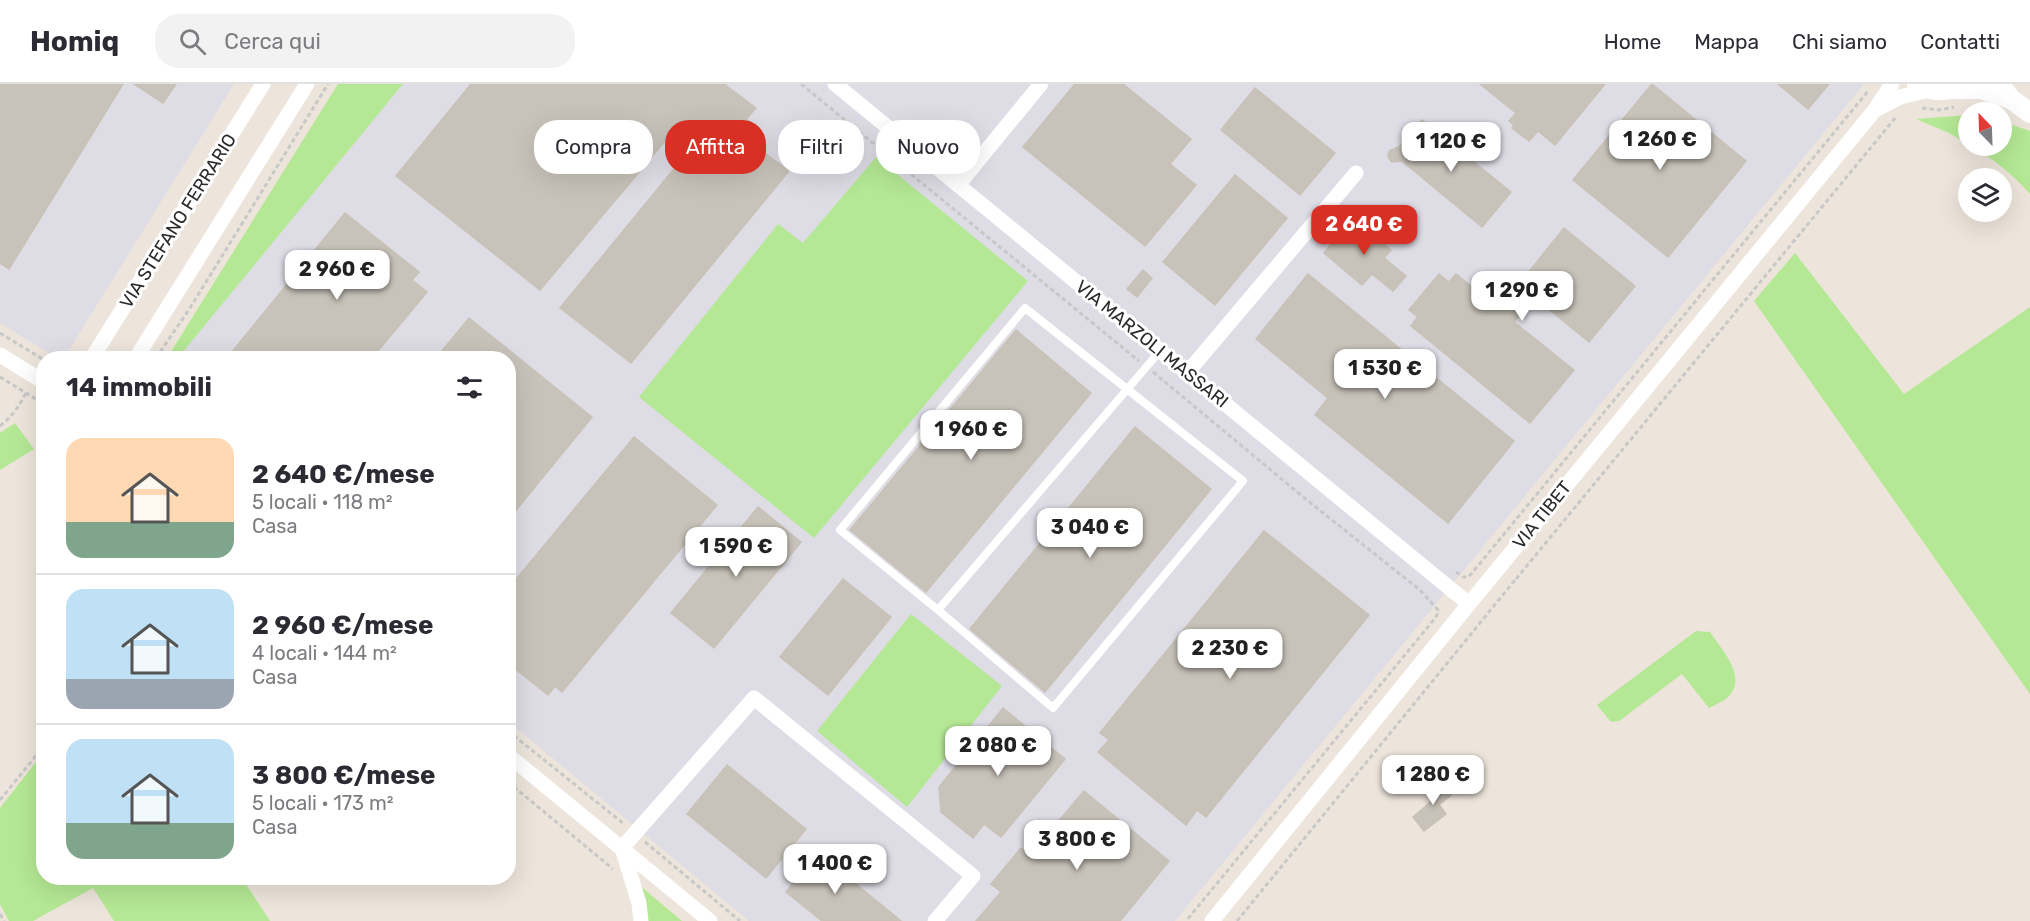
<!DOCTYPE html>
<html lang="it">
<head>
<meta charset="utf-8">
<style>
	body { margin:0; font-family:Rubik,sans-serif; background:#f2f2f3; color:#2b2b33; height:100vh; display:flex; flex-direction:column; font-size:22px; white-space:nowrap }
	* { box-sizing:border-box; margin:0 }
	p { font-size:20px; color:#7c7c81 }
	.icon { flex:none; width:33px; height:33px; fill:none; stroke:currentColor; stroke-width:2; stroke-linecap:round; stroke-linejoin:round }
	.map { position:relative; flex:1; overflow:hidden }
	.details { position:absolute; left:36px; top:267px; width:480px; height:534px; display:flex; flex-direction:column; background:#fff; border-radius:24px; box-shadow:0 6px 24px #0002 }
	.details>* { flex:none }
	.top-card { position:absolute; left:534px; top:36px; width:570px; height:54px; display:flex; gap:12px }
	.needle { width:39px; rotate:337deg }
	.fabs { position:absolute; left:1958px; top:18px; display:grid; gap:12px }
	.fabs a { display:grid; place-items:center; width:54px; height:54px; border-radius:50%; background:#fff; box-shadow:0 6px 24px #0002; font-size:30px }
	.price { position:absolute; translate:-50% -51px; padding:0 14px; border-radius:12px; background:#fff; color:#222; font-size:20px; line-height:39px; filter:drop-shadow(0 2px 3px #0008) }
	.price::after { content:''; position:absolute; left:50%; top:36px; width:18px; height:14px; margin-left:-9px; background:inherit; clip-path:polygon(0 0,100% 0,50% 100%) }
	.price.current { background:#d93025; color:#fff }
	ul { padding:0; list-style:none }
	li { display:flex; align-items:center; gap:18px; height:150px; padding:0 30px }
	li+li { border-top:2px solid #e1e1e2 }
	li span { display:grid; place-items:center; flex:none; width:168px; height:120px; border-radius:18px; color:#555 }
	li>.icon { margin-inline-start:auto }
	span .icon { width:72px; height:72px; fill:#fffc; stroke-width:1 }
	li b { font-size:26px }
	h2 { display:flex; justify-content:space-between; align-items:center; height:72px; padding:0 30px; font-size:26px }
	.tag { padding:0 21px; border-radius:24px; background:#fff; box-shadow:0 6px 24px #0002; font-size:21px; line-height:54px }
	.tag.current { background:#d93025; color:#fff }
	header { display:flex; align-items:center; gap:36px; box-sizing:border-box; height:84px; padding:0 30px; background:#fff; border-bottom:2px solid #e1e1e2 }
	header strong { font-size:28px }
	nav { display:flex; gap:33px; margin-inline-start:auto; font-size:21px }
	.search { width:420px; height:54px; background:#f2f2f3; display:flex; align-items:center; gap:15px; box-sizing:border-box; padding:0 21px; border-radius:24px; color:#7c7c81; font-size:22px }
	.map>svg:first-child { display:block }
	.industrial { fill:#dedce5 }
	.green { fill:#b4e894 }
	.building { fill:#c8c3ba; stroke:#c9c1b5; stroke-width:1.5 }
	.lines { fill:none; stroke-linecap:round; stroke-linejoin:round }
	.path { stroke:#c8c8c8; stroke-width:3; stroke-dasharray:4.5 3; stroke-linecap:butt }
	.service { stroke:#fff; stroke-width:8 }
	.minor { stroke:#fff; stroke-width:15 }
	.tertiary { stroke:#fff; stroke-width:20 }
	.labels { text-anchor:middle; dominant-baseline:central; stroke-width:6; stroke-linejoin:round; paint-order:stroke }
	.street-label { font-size:18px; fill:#2a2a2a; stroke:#fff }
</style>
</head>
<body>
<header>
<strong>Homiq</strong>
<div class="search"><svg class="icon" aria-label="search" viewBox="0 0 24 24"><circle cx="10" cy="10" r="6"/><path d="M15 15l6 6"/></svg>Cerca qui</div>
<nav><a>Home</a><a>Mappa</a><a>Chi siamo</a><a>Contatti</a></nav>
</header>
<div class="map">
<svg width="2030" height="837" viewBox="0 0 2030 837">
	<rect width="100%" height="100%" fill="#ede5db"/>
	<g class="industrial">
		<polygon points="0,0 234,0 64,274 57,274 0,239"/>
		<polygon points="403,0 1864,0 1175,837 749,837 509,638 508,274 178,274"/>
	</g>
	<g class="green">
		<polygon points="338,0 403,0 178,274 167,274"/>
		<polygon points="1968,31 1968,60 1949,49 1916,35"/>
		<path d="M 2001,37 L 2030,47 L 2030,110 C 2014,91 1992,74 1971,62 L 2001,62 Z"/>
		<polygon points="876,73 1028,197 814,454 639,313 778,140 803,159"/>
		<polygon points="1795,169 1904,310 2030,223 2030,610 1754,217"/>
		<polygon points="15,339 34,365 0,386 0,349"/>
		<polygon points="911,530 1002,602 907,723 817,647"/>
		<path d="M 1696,547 L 1710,548 C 1722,566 1750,595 1726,615 C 1721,618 1715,621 1709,624 L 1682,590 L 1619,637 L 1611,638 L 1597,621 Z"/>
		<polygon points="43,669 44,794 242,794 270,837 114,837 93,804 33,837 9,837 0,820 0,724"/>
		<polygon points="638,800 682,837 645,837"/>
	</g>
	<g class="building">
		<polygon points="0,0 123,0 9,185 0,179"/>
		<polygon points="134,0 176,0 163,19"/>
		<polygon points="471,0 724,0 756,24 746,35 758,43 747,56 789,87 631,279 560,224 701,52 681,38 540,206 396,92"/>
		<polygon points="1075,0 1123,0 1191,55 1170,80 1196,101 1145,162 1023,63"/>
		<polygon points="1480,0 1605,0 1555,61 1538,47 1529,57 1512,44 1514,41 1509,37 1516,29"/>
		<polygon points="1652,0 1746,77 1668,173 1573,96"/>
		<polygon points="1778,0 1829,0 1808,25"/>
		<polygon points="1255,4 1335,69 1300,111 1221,46"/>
		<polygon points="1422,36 1511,108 1482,143 1402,77 1392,78 1389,75 1388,70 1390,66 1399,63"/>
		<polygon points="1235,91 1287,134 1215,221 1163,178"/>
		<polygon points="345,129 419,188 412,196 427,208 372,274 227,274"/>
		<polygon points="1353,134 1391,166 1384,174 1406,192 1393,207 1372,190 1362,201 1324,169"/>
		<polygon points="1564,144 1635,202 1589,258 1534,213 1514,238 1574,286 1530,339 1411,242 1418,233 1409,226 1439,190 1449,198 1456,190 1499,225"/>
		<polygon points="1143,186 1152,194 1137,213 1127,205"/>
		<polygon points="1308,190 1514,357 1448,439 1315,331 1328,314 1256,255"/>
		<polygon points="469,234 592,333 508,436 508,274 436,274"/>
		<polygon points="1016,246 1091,309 926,508 850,446"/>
		<polygon points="1135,343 1211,405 1045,608 970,545"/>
		<polygon points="634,353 717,421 562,608 555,602 548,611 508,579 508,505"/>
		<polygon points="758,423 801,458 714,564 671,529"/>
		<polygon points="1264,447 1369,531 1206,733 1197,726 1186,741 1098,668 1109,656 1100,649"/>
		<polygon points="843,495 891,533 828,611 780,573"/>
		<polygon points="1003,624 1065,675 1001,753 984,740 973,754 941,728 939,703"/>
		<polygon points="727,681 806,745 766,794 687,730"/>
		<polygon points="1439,694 1451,711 1439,721 1435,715 1446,730 1424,747 1413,733 1434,715 1426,704"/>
		<polygon points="1084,707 1169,777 1120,837 976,837 1001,808 991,800 1021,764 1030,771"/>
		<polygon points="818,769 901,837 822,837 786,808"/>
	</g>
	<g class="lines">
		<g class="path">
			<polyline points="801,0 1139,277"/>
			<polyline points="1922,24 1939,26 1954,23"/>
			<polyline points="0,249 44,276"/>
			<polyline points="74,274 78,268"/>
			<polyline points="156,274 190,224 328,0"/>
			<polyline points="1153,288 1308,417 1420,506 1438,526 1437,531 1432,538 1186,837"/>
			<polyline points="0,293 44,320"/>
			<path d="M 0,342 C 12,333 19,322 26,309"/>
			<polyline points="1456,488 1463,493 1468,493 1472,489 1869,6"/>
			<polyline points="1516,495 1896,33"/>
			<polyline points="508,647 624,740"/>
			<polyline points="508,698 613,785"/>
			<polyline points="0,716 44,662"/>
			<polyline points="645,758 740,837"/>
			<polyline points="0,830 4,837"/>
			<polyline points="1237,837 1515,496"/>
		</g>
		<polyline class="service" points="938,526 840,446 1025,224 1243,397 1053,624 938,526 1160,267"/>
		<g class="minor">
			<polyline points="835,0 1469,520"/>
			<polyline points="1879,24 1900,13 1929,6"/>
			<polyline points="958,101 1041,0"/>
			<polyline points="0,271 44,298"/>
			<polyline points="92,274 263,0"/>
			<polyline points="136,274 307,0"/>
			<polyline points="1187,289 1356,89"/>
			<polyline points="508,671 710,837"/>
			<polyline points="622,764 754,614 973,792 935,837"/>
			<polyline points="622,764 639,819 641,837"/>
			<polyline points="1212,837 1469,520 1874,27 1892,0"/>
		</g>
		<g class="tertiary">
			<path d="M 1917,0 C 1932,8 1945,9 1959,0"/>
			<polyline points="1952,5 1981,5 2011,15"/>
			<polyline points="2003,5 2011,15 2030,29"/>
		</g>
	</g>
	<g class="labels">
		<g class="street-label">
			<text transform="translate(178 137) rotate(-58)">VIA STEFANO FERRARIO</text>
			<text transform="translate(1152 260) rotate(39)">VIA MARZOLI MASSARI</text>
			<text transform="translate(1542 431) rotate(-51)">VIA TIBET</text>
		</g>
	</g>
</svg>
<div class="fabs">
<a><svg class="needle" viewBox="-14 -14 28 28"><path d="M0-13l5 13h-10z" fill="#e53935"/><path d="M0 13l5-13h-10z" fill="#7c7c81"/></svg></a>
<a><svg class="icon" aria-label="layers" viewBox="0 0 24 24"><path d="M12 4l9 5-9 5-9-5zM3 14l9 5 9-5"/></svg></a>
</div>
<b class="price" style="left:1660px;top:87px">1 260 €</b>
<b class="price" style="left:1451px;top:89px">1 120 €</b>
<b class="price current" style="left:1364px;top:172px">2 640 €</b>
<b class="price" style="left:337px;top:217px">2 960 €</b>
<b class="price" style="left:1522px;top:238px">1 290 €</b>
<b class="price" style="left:1385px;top:316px">1 530 €</b>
<b class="price" style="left:971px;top:377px">1 960 €</b>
<b class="price" style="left:1090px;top:475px">3 040 €</b>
<b class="price" style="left:736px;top:494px">1 590 €</b>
<b class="price" style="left:1230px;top:596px">2 230 €</b>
<b class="price" style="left:998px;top:693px">2 080 €</b>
<b class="price" style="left:1433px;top:722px">1 280 €</b>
<b class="price" style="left:1077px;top:787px">3 800 €</b>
<b class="price" style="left:835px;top:811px">1 400 €</b>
<div class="top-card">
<a class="tag">Compra</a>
<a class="tag current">Affitta</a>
<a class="tag">Filtri</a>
<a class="tag">Nuovo</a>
</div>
<section class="details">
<h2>14 immobili<svg class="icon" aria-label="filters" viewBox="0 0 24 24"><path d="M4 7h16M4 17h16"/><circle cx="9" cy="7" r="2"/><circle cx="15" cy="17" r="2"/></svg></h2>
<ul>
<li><span style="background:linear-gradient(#ffd9b3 70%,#7fa58c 0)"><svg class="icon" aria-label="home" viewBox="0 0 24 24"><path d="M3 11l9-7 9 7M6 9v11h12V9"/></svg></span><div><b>2 640 €/mese</b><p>5 locali · 118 m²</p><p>Casa</p></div></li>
<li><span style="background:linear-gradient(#bfe0f5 75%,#9aa5b1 0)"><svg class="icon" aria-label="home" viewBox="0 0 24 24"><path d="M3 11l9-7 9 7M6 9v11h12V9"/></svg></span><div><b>2 960 €/mese</b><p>4 locali · 144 m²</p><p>Casa</p></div></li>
<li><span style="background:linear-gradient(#bfe0f5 70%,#7fa58c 0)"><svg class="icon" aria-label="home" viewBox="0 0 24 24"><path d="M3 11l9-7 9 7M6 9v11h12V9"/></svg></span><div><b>3 800 €/mese</b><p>5 locali · 173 m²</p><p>Casa</p></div></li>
</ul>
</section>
</div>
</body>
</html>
